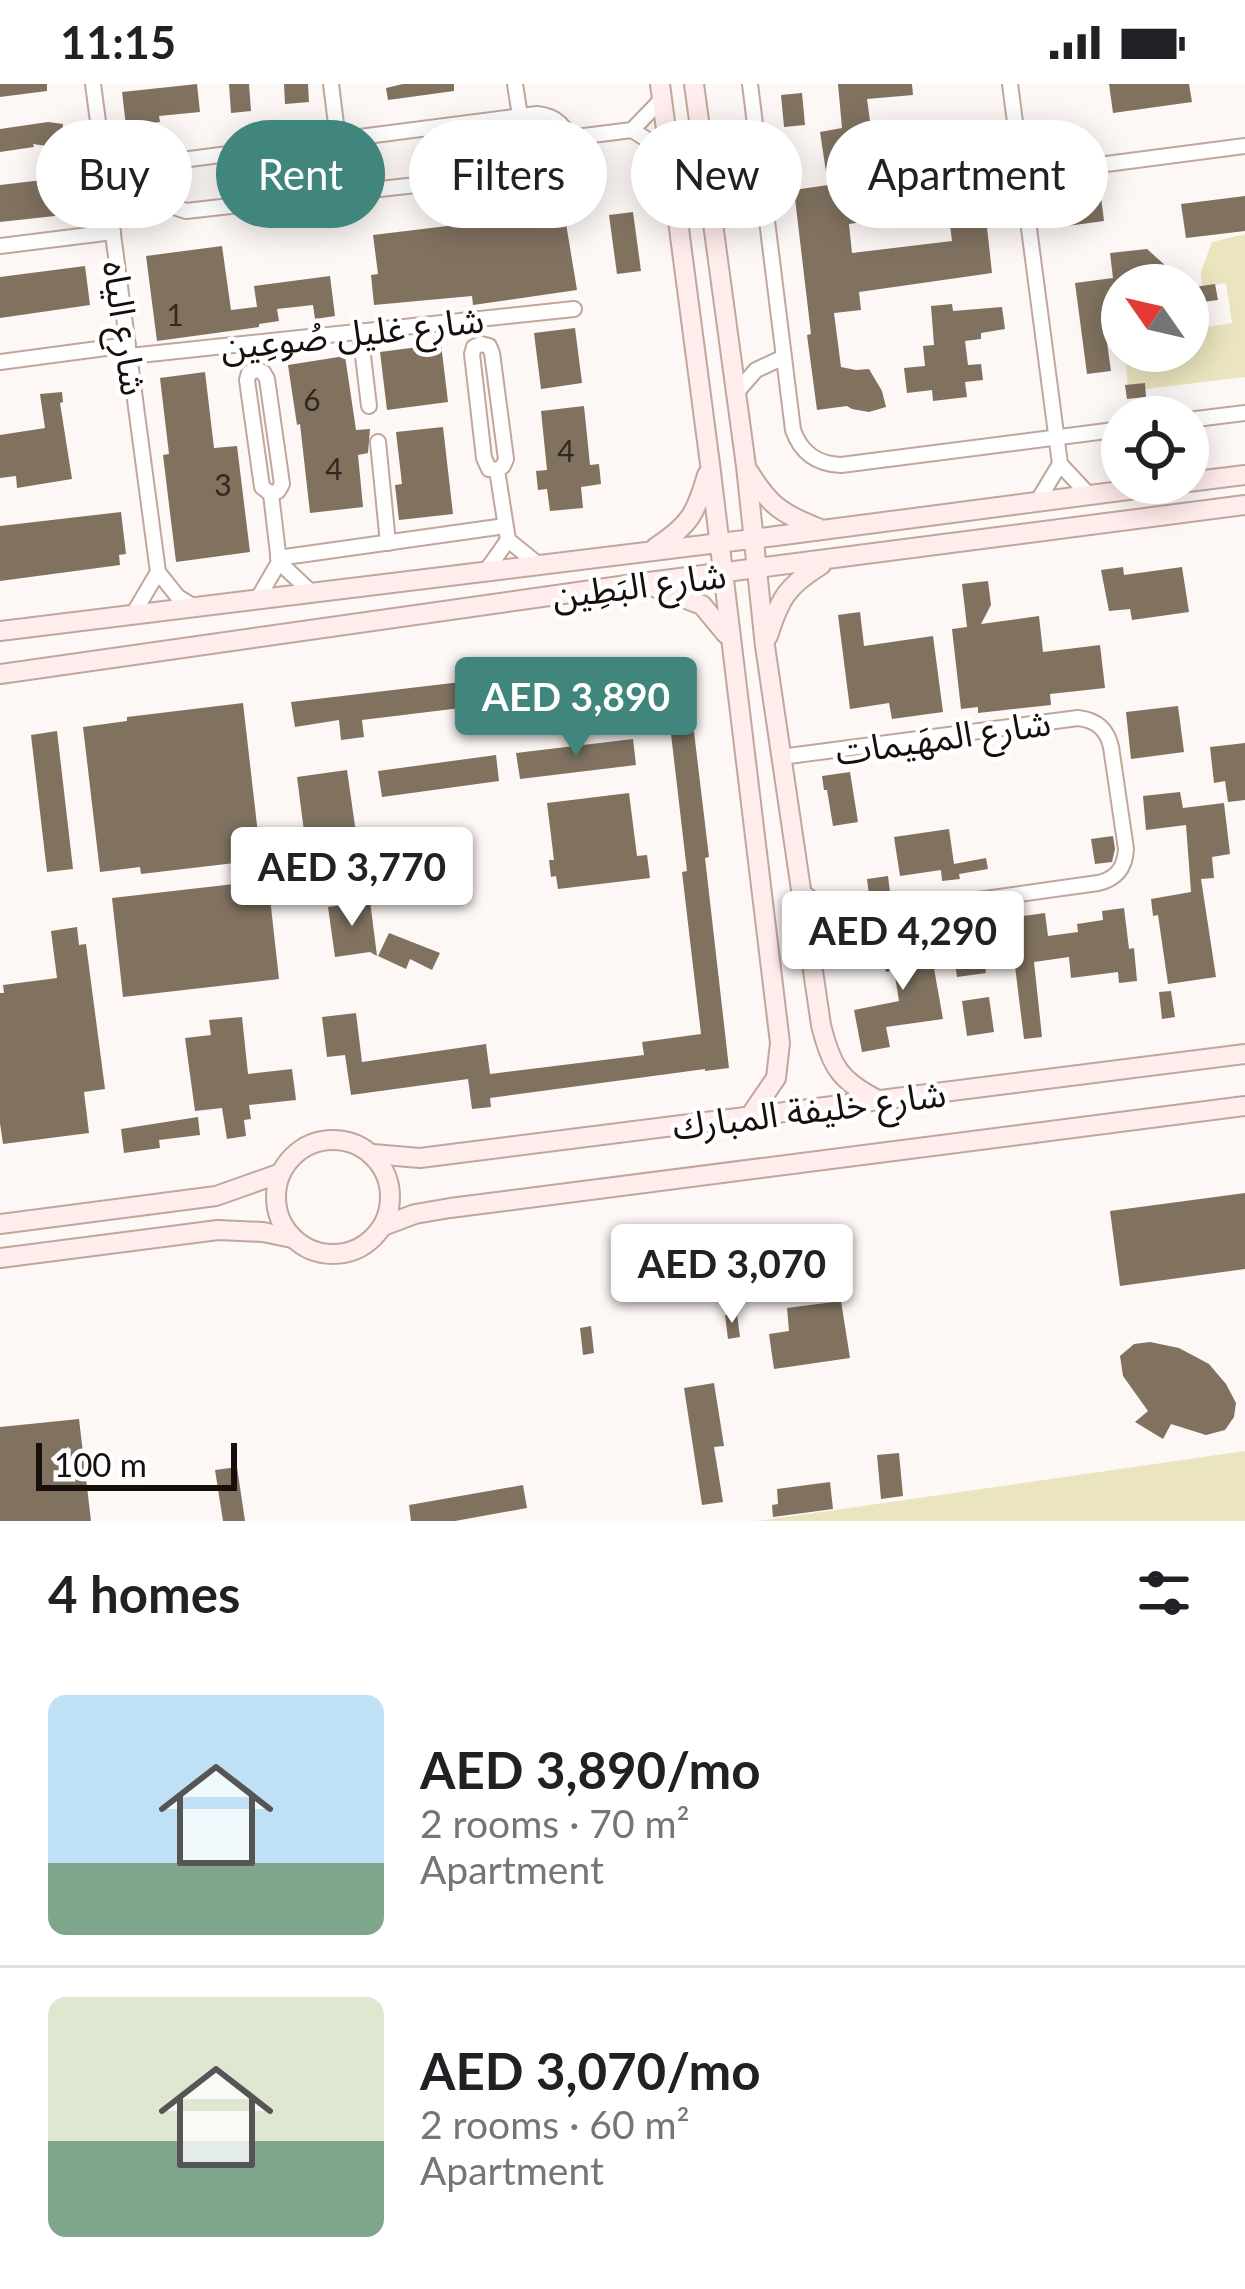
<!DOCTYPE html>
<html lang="en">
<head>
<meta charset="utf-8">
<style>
	body { margin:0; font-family:Lato,"Noto Sans Arabic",sans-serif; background:#f2f2f2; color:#202124; height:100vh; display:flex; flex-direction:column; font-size:45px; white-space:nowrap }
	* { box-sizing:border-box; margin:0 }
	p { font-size:39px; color:#757577 }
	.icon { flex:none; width:66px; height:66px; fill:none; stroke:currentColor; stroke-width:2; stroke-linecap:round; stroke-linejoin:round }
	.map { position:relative; height:1437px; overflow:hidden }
	.panel { display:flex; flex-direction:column; background:#fff; flex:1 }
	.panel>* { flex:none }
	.hud { position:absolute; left:36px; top:36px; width:1173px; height:108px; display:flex; gap:24px }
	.needle { width:78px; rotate:304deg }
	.tools { position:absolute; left:1101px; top:180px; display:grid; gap:24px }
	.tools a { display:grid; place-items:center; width:108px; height:108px; border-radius:50%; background:#fff; box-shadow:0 6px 30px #0003; font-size:60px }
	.scale { position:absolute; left:36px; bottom:30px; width:201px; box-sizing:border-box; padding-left:12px; border:6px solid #170f0b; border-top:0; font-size:33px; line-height:42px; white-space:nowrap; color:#170f0b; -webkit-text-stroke:9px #fff; paint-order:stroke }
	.price { position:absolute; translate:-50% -102px; padding:0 27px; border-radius:12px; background:#fff; color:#222; font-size:39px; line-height:78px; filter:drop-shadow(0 3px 6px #0008) }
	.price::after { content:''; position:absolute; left:50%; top:72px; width:36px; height:27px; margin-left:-18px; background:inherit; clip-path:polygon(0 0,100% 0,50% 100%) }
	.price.on { background:#40867c; color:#fff }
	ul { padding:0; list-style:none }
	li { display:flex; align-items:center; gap:36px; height:300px; padding:0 48px }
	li+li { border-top:3px solid #e0e0e0 }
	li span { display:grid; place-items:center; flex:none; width:336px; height:240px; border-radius:18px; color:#555 }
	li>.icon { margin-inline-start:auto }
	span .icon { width:144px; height:144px; fill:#fffc; stroke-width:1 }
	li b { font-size:51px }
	h2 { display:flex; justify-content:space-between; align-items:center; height:144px; padding:0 48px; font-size:51px }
	.tag { padding:0 42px; border-radius:54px; background:#fff; box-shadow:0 6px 30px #0003; font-size:42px; line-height:108px }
	.tag.on { background:#40867c; color:#fff }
	.status { display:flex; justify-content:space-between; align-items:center; height:84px; padding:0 60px; background:#fff; direction:ltr }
	.status svg { height:33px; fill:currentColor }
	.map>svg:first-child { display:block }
	.green { fill:#eae5be }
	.building { fill:#817260; fill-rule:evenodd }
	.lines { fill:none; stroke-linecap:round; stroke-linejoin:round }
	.minor-casing { stroke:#c0a79c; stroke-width:18 }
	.secondary-casing { stroke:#c0a79c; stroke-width:22 }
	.minor { stroke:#fff; stroke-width:14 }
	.secondary { stroke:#ffecec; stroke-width:18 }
	.labels { text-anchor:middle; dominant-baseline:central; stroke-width:9; stroke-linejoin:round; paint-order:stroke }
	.number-label { font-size:30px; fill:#322820 }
	.street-label { font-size:36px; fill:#170f0b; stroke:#fff }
</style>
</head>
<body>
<div class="status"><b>11:15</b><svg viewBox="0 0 49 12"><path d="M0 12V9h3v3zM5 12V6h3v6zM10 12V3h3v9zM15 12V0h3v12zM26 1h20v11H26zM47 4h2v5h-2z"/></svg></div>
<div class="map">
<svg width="1245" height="1437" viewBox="0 0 1245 1437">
	<rect width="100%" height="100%" fill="#fdf7f5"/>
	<g class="green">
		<polygon points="1245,150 1245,293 1128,307 1125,267 1188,267 1188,246 1232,239 1226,199 1202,203 1201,188 1212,158"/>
		<polygon points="1245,1367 1245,1437 758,1437"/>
	</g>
	<g class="building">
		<polygon points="0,0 47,0 47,7 0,13"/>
		<polygon points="197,0 200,28 159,32 160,38 126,42 122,8"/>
		<polygon points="229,0 249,0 251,27 231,29"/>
		<polygon points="284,0 308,0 309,18 285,20"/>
		<polygon points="403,0 454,0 454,7 388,16 386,4"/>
		<path d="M 838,0 L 912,0 L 913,11 L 867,15 L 870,37 L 864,38 L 876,108 L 922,103 L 920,87 L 975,81 L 979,126 L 985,125 L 992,189 L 859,208 L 861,226 L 834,229 L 841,283 L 856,286 L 869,285 L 882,307 L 886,323 L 869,328 L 852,325 L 847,322 L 817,326 L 807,251 L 811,250 L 794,106 L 828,101 L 820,48 L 842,44 ZM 948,126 L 952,157 L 852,169 L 849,140 Z"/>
		<polygon points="1109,0 1189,0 1192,18 1113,29"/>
		<polygon points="802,9 805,41 784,43 781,11"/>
		<polygon points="48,38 63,40 60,64 33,60 34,63 0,68 0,45"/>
		<polygon points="908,46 911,69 891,72 889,49"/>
		<polygon points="77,92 82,129 0,138 0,101"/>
		<polygon points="1245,112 1245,147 1186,154 1181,120"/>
		<polygon points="1101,113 1104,137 1060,143 1058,128 1090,125 1088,115"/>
		<polygon points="563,121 577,206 473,221 472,212 374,221 371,191 378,190 373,151 464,140 463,134"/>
		<polygon points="633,128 641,187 617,190 609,131"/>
		<polygon points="222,162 231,226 257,223 254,202 330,192 335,232 315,235 313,221 277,225 279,237 259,240 259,243 157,257 146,172"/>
		<polygon points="1147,165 1187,201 1122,201 1122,236 1104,237 1111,287 1087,290 1075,199 1113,194 1110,169"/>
		<polygon points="85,182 90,221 0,234 0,193"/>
		<polygon points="1215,200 1218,216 1188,220 1188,204"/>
		<polygon points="952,220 953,227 1002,223 1005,245 981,249 981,255 965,257 968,281 981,280 983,296 965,298 967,313 933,317 932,306 907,309 904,284 925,282 923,262 934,261 931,222"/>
		<polygon points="575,244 582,299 541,305 534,249"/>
		<polygon points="441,260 448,318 387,326 380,268"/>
		<polygon points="345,272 356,346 370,345 368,369 358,371 363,423 310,429 300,340 297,341 288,281"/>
		<polygon points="205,288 214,364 237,362 250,468 176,478 163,371 169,370 160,294"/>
		<polygon points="1145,299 1146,313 1127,315 1125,301"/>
		<polygon points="62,308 63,318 60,319 72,395 17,404 16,392 0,394 0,351 45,344 40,310"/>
		<polygon points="584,322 590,381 599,380 601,400 581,403 583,424 550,427 547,405 538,406 536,387 547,386 541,327"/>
		<polygon points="443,343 453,430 399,436 395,401 402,400 396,348"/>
		<polygon points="121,428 126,470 119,471 120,481 0,497 0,442"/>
		<polygon points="1123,483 1124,491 1182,483 1189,528 1132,536 1130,525 1109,527 1101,486"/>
		<polygon points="988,497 991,521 981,540 1039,532 1043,568 1100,561 1105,604 1050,610 1051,621 978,629 978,623 961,625 952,545 967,543 962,500"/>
		<polygon points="860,528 864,562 933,552 943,628 892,635 889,619 850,625 838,531"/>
		<polygon points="623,579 625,604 362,636 364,653 341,656 339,636 295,643 291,618"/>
		<polygon points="243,619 261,776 141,790 140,783 100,788 83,643 127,637 127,633"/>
		<polygon points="1178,622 1184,668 1131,675 1126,628"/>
		<polygon points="57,647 73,785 47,788 31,651"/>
		<polygon points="694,648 709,773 705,774 729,984 705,987 705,985 490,1014 491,1023 472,1025 468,995 351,1011 345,971 327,973 322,933 356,929 362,978 486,960 490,990 644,971 642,958 701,950 682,788 687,787 671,650"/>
		<polygon points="633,655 636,681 520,695 516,669"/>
		<polygon points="1245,659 1245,716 1228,718 1225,697 1214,699 1210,663"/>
		<polygon points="496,671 499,697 382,713 378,687"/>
		<polygon points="347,686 357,756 306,763 297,693"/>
		<polygon points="850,688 858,738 833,742 827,706 824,706 822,692"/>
		<polygon points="1180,708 1183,724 1224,719 1230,770 1212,773 1214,794 1201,795 1216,893 1168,900 1158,831 1153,832 1151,815 1191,808 1186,741 1146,746 1143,712"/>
		<polygon points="629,709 637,772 647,771 650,794 558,805 556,792 551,793 549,776 554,776 547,719"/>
		<polygon points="949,745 954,780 986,774 988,785 959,790 960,795 942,797 941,786 900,792 894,753"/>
		<polygon points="1113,752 1115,765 1112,778 1095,780 1091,755"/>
		<polygon points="888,792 890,808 869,811 867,795"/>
		<polygon points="268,796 279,895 123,913 112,814"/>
		<polygon points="370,817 377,872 370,868 335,873 328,823"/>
		<polygon points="1124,824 1129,865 1134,864 1137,897 1119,899 1118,888 1071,894 1069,873 1034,878 1042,953 1024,955 1009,834 1045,829 1048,852 1078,848 1077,840 1103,836 1102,827"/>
		<polygon points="77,843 79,861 86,860 105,1005 84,1008 89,1049 3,1060 0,1039 0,909 4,909 3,901 57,894 51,847"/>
		<polygon points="389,849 440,869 432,886 410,875 406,885 378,872"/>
		<polygon points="928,851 943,935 886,943 890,963 862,968 854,926 899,917 894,886 886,888 881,859"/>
		<polygon points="981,854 986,889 957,893 952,859"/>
		<polygon points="1171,907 1175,933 1162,935 1159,908"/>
		<polygon points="989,913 994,948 967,952 962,917"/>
		<polygon points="242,933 248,990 292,985 296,1016 249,1021 251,1035 244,1036 246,1052 227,1055 222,1024 195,1027 185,954 211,951 209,936"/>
		<polygon points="198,1033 200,1051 159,1056 160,1064 124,1069 121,1045"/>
		<polygon points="1245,1109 1245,1185 1120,1202 1110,1127"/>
		<polygon points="841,1217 850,1274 774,1285 769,1250 789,1247 787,1224"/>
		<polygon points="737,1230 740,1253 728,1255 725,1231"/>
		<polygon points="591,1242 594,1269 583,1271 580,1244"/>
		<polygon points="1150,1258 1179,1264 1209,1280 1226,1300 1236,1319 1234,1333 1225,1346 1206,1351 1171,1340 1163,1355 1135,1338 1148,1327 1123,1292 1120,1272 1134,1260"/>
		<polygon points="714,1299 724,1362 714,1363 723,1418 702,1421 684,1304"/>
		<polygon points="79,1335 91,1437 0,1437 0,1343"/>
		<polygon points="899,1369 903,1412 881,1415 877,1371"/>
		<polygon points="237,1383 245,1437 223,1437 215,1386"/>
		<polygon points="830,1398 833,1425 773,1433 772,1421 778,1420 777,1405"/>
		<polygon points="523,1401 527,1424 455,1437 411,1437 409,1421"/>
	</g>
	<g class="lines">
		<g class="minor-casing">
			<g id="minor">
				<polyline points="93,0 158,488 178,513 196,524"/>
				<polyline points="331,0 338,56"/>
				<polyline points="515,0 520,32"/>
				<path d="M 750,0 L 793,346 C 801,369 817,380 841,381 L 1122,345"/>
				<polyline points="1010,0 1060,380 1089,411"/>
				<path d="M 537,30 C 577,34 579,78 540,87 L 186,127 L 168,121 L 159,104 L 164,85 L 182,76 Z"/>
				<polyline points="632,46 670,70"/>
				<polyline points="568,54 632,46 662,15"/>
				<polyline points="1022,91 1245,62"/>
				<polyline points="108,109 159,104"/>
				<polyline points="0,162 113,148"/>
				<polyline points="360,247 369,322"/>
				<polygon points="481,260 489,262 492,269 506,375 503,382 497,386 489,385 484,374 472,270 474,263"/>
				<polyline points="130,272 574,225"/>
				<polyline points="0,278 128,261"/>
				<polygon points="256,286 263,288 267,295 282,400 278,407 271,410 262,403 247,296 249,289"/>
				<polyline points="736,309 756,286 784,273"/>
				<polyline points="1188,336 1245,329"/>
				<polyline points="378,358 388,459"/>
				<polyline points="497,386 508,456 539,481"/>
				<polyline points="1037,418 1060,380"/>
				<polyline points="278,474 505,442"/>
				<polyline points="279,478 312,509"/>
				<polyline points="486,487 508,456"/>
				<polyline points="257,516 279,478 271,410"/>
				<polyline points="132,532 158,488"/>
				<path d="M 781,673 L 1078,634 C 1096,636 1107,645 1111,663 L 1126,765 C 1125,784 1116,795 1098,799 L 842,835 L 824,848 L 809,866"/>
				<polyline points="802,808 842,835"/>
			</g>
		</g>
		<g class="secondary-casing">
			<g id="secondary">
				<polyline points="660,0 710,380 780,959 776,994 750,1032"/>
				<path d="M 694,0 L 746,382 L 765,562 L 821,941 C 831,982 840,997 878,1016"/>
				<path d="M 749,388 C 769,421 782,430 818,444"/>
				<polyline points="1188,398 1245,391"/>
				<path d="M 656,463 C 690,441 696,429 707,391"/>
				<polyline points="651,502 702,521 726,550"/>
				<polyline points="0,547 776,452 1182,399"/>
				<path d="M 768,552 C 780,514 787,502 821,481"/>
				<polyline points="0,590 641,499 1245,421"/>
				<circle cx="333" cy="1113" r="57"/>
				<polyline points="373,1070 420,1074 1245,970"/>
				<polyline points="0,1140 216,1112 281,1089"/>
				<polyline points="383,1142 415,1130 450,1124 1245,1022"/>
				<polyline points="0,1174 218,1146 263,1148 292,1154"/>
			</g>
		</g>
		<use href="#minor" class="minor"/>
		<use href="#secondary" class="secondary"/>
	</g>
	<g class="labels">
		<g class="number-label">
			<text x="175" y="230">1</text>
			<text x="312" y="315">6</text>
			<text x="566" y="366">4</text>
			<text x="334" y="384">4</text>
			<text x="223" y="400">3</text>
		</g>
		<g class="street-label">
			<text transform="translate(126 244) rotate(82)">شارع الياه</text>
			<text transform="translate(352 248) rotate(-6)">شارع غليل صُوعِين</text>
			<text transform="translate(639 500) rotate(-7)">شارع البَطِين</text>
			<text transform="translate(943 652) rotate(-8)">شارع المهَيمات</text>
			<text transform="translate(809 1025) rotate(-7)">شارع خليفة المبارك</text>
		</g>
	</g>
</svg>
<div class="tools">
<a><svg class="needle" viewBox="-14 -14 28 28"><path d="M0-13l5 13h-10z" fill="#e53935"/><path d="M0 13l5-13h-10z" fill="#757577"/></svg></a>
<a><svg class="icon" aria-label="locate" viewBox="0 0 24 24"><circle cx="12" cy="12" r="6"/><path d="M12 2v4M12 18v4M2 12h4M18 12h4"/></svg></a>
</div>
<div class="scale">100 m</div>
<b class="price on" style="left:576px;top:675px">AED 3,890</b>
<b class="price" style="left:352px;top:845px">AED 3,770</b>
<b class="price" style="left:903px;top:909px">AED 4,290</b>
<b class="price" style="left:732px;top:1242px">AED 3,070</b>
<div class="hud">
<a class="tag">Buy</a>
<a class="tag on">Rent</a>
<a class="tag">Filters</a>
<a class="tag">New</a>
<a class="tag">Apartment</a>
</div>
</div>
<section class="panel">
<h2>4 homes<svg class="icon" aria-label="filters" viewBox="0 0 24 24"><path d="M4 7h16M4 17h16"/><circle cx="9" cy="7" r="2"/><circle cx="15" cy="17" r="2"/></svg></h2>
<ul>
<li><span style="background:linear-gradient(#bfe0f5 70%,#7fa58c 0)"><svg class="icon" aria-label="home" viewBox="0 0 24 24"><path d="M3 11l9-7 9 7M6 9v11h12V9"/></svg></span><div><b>AED 3,890/mo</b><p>2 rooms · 70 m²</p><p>Apartment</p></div></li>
<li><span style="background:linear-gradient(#dfe7d0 60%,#7fa58c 0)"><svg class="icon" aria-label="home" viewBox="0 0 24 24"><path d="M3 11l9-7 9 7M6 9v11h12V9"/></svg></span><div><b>AED 3,070/mo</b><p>2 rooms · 60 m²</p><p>Apartment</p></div></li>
</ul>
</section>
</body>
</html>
